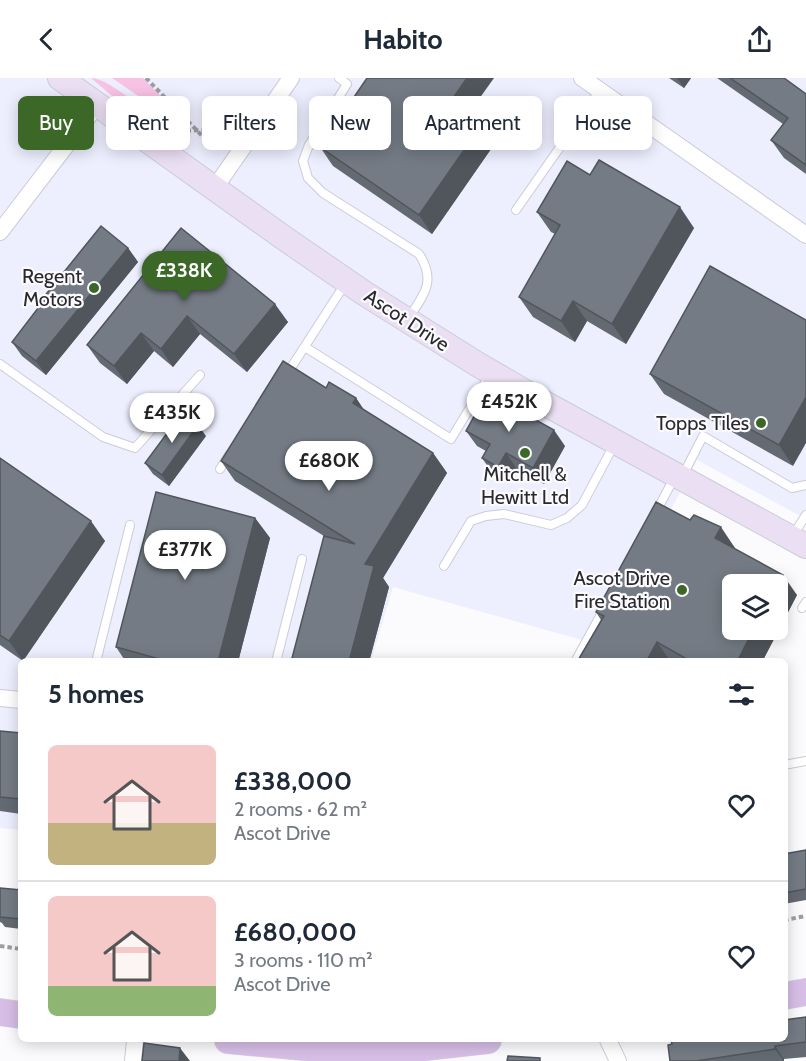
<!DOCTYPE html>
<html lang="en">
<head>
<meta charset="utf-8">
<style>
	body { margin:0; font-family:Cabin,sans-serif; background:#f2f2f3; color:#1f2937; height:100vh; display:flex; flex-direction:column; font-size:22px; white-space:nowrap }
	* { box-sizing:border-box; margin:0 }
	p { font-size:20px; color:#747a83 }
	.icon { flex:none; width:33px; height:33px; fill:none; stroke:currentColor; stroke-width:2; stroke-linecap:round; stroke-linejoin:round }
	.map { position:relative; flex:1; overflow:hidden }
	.sheet { position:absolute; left:18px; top:580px; width:770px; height:384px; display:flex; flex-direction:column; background:#fff; border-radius:9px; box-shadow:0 3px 15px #0003 }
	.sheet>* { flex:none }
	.hud { position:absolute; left:18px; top:18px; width:771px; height:54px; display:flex; gap:12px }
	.fabs { position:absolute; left:722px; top:496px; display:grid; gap:12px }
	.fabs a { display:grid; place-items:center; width:66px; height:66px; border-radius:9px; background:#fff; box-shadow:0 3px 15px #0003; font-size:30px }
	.price { position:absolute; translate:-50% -51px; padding:0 14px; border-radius:21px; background:#fff; color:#222; font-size:20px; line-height:39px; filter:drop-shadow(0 2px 3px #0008) }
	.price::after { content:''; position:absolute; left:50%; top:36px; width:18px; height:14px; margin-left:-9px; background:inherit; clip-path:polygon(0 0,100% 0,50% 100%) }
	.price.current { background:#3b6826; color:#fff }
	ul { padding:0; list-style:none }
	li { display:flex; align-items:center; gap:18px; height:150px; padding:0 30px }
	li+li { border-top:2px solid #e0e1e3 }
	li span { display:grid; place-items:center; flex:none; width:168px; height:120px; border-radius:9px; color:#555 }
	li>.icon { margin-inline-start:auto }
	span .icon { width:72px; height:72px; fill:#fffc; stroke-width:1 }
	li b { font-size:26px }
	h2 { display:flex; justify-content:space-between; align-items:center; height:72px; padding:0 30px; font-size:26px }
	.tag { padding:0 21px; border-radius:9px; background:#fff; box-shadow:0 3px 15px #0003; font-size:21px; line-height:54px }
	.tag.current { background:#3b6826; color:#fff }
	header { display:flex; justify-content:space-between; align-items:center; height:78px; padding:0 30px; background:#fff; font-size:27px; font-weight:700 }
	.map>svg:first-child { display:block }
	.built { fill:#edeefe }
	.green { fill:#f8c2e4 }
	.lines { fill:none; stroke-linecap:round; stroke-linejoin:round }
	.lane-casing { stroke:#cbccd8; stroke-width:10 }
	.street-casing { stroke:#cbccd8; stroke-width:18 }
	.secondary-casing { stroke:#cbccd8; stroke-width:26 }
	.primary-casing { stroke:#d8d8d9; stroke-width:28 }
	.path { stroke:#9e9ea2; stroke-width:4; stroke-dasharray:4.5 3; stroke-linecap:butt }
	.lane { stroke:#fff; stroke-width:8 }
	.street { stroke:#fff; stroke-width:16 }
	.secondary { stroke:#ebdff3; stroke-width:24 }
	.primary { stroke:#d7bee6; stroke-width:27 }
	.wall { fill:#646a72 }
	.shaded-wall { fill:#51565c }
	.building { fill:#747b84; stroke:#51565c; stroke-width:1.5 }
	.poi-dot { fill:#3b6826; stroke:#fbfbfe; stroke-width:2 }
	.labels { text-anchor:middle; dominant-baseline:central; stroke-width:4.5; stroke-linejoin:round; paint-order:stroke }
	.poi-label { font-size:20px; fill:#28282d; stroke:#fbfbfe; text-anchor:end }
	.street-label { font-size:20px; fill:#28282d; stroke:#fbfbfe }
</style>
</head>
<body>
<header><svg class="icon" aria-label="back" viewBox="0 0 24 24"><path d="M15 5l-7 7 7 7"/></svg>Habito<svg class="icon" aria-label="share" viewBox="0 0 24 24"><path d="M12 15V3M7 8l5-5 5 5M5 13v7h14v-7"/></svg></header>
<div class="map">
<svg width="806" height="983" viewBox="0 0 806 983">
	<rect width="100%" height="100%" fill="#fbfbfe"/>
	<polygon class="built" points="0,0 806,0 806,441 697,382 600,567 393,509 371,583 21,584 21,752 0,750"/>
	<g class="green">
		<path d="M 91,0 C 110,0 155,41 171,54 L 168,58 L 111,17 Z"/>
		<polygon points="112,0 143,0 187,45 181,47"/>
	</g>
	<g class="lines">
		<g class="lane-casing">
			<g id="lane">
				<path d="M 339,0 L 347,6 L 309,67 L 303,83 L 308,100 L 323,115 L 419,176 C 436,202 425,216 409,239"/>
				<polyline points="516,132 600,12"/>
				<polyline points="305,269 451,361 491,295"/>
				<polyline points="0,286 103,359 135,370 200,297"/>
				<polyline points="287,296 345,206"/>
				<polyline points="220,391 229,377"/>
				<polyline points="682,399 703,358 792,410 806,407"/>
				<polyline points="655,436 674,400"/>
				<polyline points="792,459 806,437"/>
				<polyline points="444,488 471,443 486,438 504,436 551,447 567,440 582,427 615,365"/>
				<polyline points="802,530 806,524"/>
				<polyline points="96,584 130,447"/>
				<polyline points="276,584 302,481"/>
				<polyline points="575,584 605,529"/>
				<polyline points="784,687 806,683"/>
			</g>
		</g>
		<g class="street-casing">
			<g id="street">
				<polyline points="582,0 806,157"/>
				<polyline points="214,111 291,0"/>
				<polyline points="0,154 97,27"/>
				<polyline points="0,620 21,622"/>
				<polyline points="608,962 618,983"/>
				<polyline points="133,983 135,962"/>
			</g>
		</g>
		<g class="secondary-casing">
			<polyline id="secondary" points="60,0 284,160 364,215 477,286 546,326 806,468"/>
		</g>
		<g class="primary-casing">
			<g id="primary">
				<polyline points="784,918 806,914"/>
				<polyline points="0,934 21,937"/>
				<polyline points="228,962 358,974 391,973 488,962"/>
			</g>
		</g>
		<g class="path">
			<polyline points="146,0 213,69"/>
			<polyline points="179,53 235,51"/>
			<polyline points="784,842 806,838"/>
			<polyline points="0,868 21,871"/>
		</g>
		<use href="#lane" class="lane"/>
		<use href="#street" class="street"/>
		<use href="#secondary" class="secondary"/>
		<use href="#primary" class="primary"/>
	</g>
	<g class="wall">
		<polygon points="669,0 691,0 684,10"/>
		<polygon points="717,0 784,0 806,16 806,96 784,80 771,62 783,46"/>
		<polygon points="464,43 491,71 432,156 333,88 320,69"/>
		<polygon points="590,97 694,150 626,266 587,243 575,264 533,239 519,219 555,156 551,154 537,134"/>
		<polygon points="181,150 288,244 247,294 200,256 173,289 154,273 127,306 100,285 87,267"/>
		<polygon points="128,170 138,184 46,297 22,278 12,264 45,222 43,220"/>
		<polygon points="710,188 793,388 664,316 650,296"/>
		<polygon points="326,310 356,320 364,332 433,375 447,395 383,500 389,509 369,584 291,584 324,458 235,403 221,383"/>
		<polygon points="466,353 565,368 544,406 517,391 509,405 493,396 482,380 486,373 477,368"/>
		<polygon points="206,358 169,408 153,396 145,385"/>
		<polygon points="0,380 105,463 23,583 0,567"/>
		<polygon points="255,440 270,460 238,584 126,584 116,569"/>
		<polygon points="734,470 797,517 762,584 577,584 601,542 596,534 735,470"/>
		<polygon points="0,653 21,655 21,736 0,733"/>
		<polygon points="806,772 806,822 784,826 784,776"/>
		<polygon points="0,810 21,812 21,851 5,849 2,845 0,844"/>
		<polygon points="806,939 806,979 784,981 784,983 670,983 784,962"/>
	</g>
	<g class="shaded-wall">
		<polygon points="467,0 494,0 459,49 446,30"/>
		<polygon points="677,0 691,0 684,10"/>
		<polygon points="478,52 491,71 432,156 419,137"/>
		<polygon points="680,129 694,150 626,266 612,246"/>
		<polygon points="128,170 138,184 46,297 36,283"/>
		<polygon points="573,223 587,243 575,264 561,243"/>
		<polygon points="275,226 288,244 247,294 234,276"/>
		<polygon points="187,238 200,256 173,289 161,271"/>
		<polygon points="141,255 154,273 127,306 114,288"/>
		<polygon points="806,319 806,365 793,388 779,367"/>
		<polygon points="356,320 370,341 353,325"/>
		<polygon points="198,347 206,358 169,408 162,397"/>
		<polygon points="554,352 565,368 544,406 533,390"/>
		<polygon points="433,375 447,395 383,500 389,509 369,584 349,584 365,486"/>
		<polygon points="506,375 517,391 509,405 498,389"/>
		<polygon points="255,440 270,460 238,584 218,584"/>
		<polygon points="91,443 105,463 23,583 9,563"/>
		<polygon points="721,449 735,470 729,480 715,460"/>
		<polygon points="783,497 797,517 762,584 737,584 753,552 777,552 777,508"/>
		<polygon points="657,564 671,584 646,584"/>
		<polygon points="775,968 784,981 784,983 775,971"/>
		<polygon points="180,970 190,983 179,983"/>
	</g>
	<g class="building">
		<polygon points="367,0 467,0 446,30 478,52 419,137 320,69"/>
		<polygon points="730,0 784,0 806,16 806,87 771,62 788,40"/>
		<polygon points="599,82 680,129 612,246 573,223 561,243 519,219 560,147 537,134 567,83 590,97"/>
		<polygon points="101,148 128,170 36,283 12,264 45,221 43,220"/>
		<polygon points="181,150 275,226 234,276 187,238 161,271 141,255 114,288 87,267"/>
		<polygon points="710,188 806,242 806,319 779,367 650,296"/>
		<polygon points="283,283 326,310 329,304 356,320 353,325 433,375 365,486 374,488 349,584 291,584 324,458 355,466 221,383"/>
		<polygon points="487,315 554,352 533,390 506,375 498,389 482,380 490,366 466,353"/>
		<polygon points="182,335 198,347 162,397 145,385"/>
		<polygon points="0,380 91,443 9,563 0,557"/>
		<polygon points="156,414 255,440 218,584 170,584 116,569"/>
		<polygon points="656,424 690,442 694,437 721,449 715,460 783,497 777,508 777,507 732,507 732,552 753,552 737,584 692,584 657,564 646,584 577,584 604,538 596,534"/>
		<polygon points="0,653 21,655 21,721 0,719"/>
		<polygon points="806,772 806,811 784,815 784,776"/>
		<polygon points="0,810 21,812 21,841 0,839"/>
		<polygon points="806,939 806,964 775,968 775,971 696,983 670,983 668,967 672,966 671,962 784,962 784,942"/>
		<polygon points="144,965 180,970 179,983 142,983"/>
		<polygon points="508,978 540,980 540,983 507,983"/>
	</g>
	<g class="poi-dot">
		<circle cx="94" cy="210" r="6"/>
		<circle cx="761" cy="345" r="6"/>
		<circle cx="525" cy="375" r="6"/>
		<circle cx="682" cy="512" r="6"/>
	</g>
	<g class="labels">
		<g class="poi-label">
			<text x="82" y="198">Regent<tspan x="82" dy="23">Motors</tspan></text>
			<text x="749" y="345">Topps Tiles</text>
			<text x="525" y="396" text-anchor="middle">Mitchell &amp;<tspan x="525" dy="23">Hewitt Ltd</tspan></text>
			<text x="670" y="500">Ascot Drive<tspan x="670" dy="23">Fire Station</tspan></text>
		</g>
		<g class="street-label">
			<text transform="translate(407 242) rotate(33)">Ascot Drive</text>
		</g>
	</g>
</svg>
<div class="fabs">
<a><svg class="icon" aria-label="layers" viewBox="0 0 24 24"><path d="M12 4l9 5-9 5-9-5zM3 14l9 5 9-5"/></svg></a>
</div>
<b class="price current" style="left:184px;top:224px">£338K</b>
<b class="price" style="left:509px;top:355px">£452K</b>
<b class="price" style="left:172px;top:366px">£435K</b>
<b class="price" style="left:329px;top:414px">£680K</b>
<b class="price" style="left:185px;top:503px">£377K</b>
<div class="hud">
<a class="tag current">Buy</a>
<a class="tag">Rent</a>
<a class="tag">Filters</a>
<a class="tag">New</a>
<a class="tag">Apartment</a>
<a class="tag">House</a>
</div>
<section class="sheet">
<h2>5 homes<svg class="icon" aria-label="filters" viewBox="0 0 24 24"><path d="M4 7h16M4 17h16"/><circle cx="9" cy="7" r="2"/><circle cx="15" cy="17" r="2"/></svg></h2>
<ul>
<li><span style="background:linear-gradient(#f6c9c9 65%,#c2b280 0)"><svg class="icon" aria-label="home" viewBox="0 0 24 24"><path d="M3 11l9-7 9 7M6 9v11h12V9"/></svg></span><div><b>£338,000</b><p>2 rooms · 62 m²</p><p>Ascot Drive</p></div><svg class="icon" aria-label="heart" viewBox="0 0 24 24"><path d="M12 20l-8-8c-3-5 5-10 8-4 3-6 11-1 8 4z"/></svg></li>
<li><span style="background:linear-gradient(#f6c9c9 75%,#8fb573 0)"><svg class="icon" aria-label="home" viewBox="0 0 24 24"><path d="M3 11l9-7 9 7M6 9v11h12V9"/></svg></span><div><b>£680,000</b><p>3 rooms · 110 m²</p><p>Ascot Drive</p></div><svg class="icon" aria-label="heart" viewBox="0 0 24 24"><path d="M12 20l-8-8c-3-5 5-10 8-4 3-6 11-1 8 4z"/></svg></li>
</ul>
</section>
</div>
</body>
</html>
